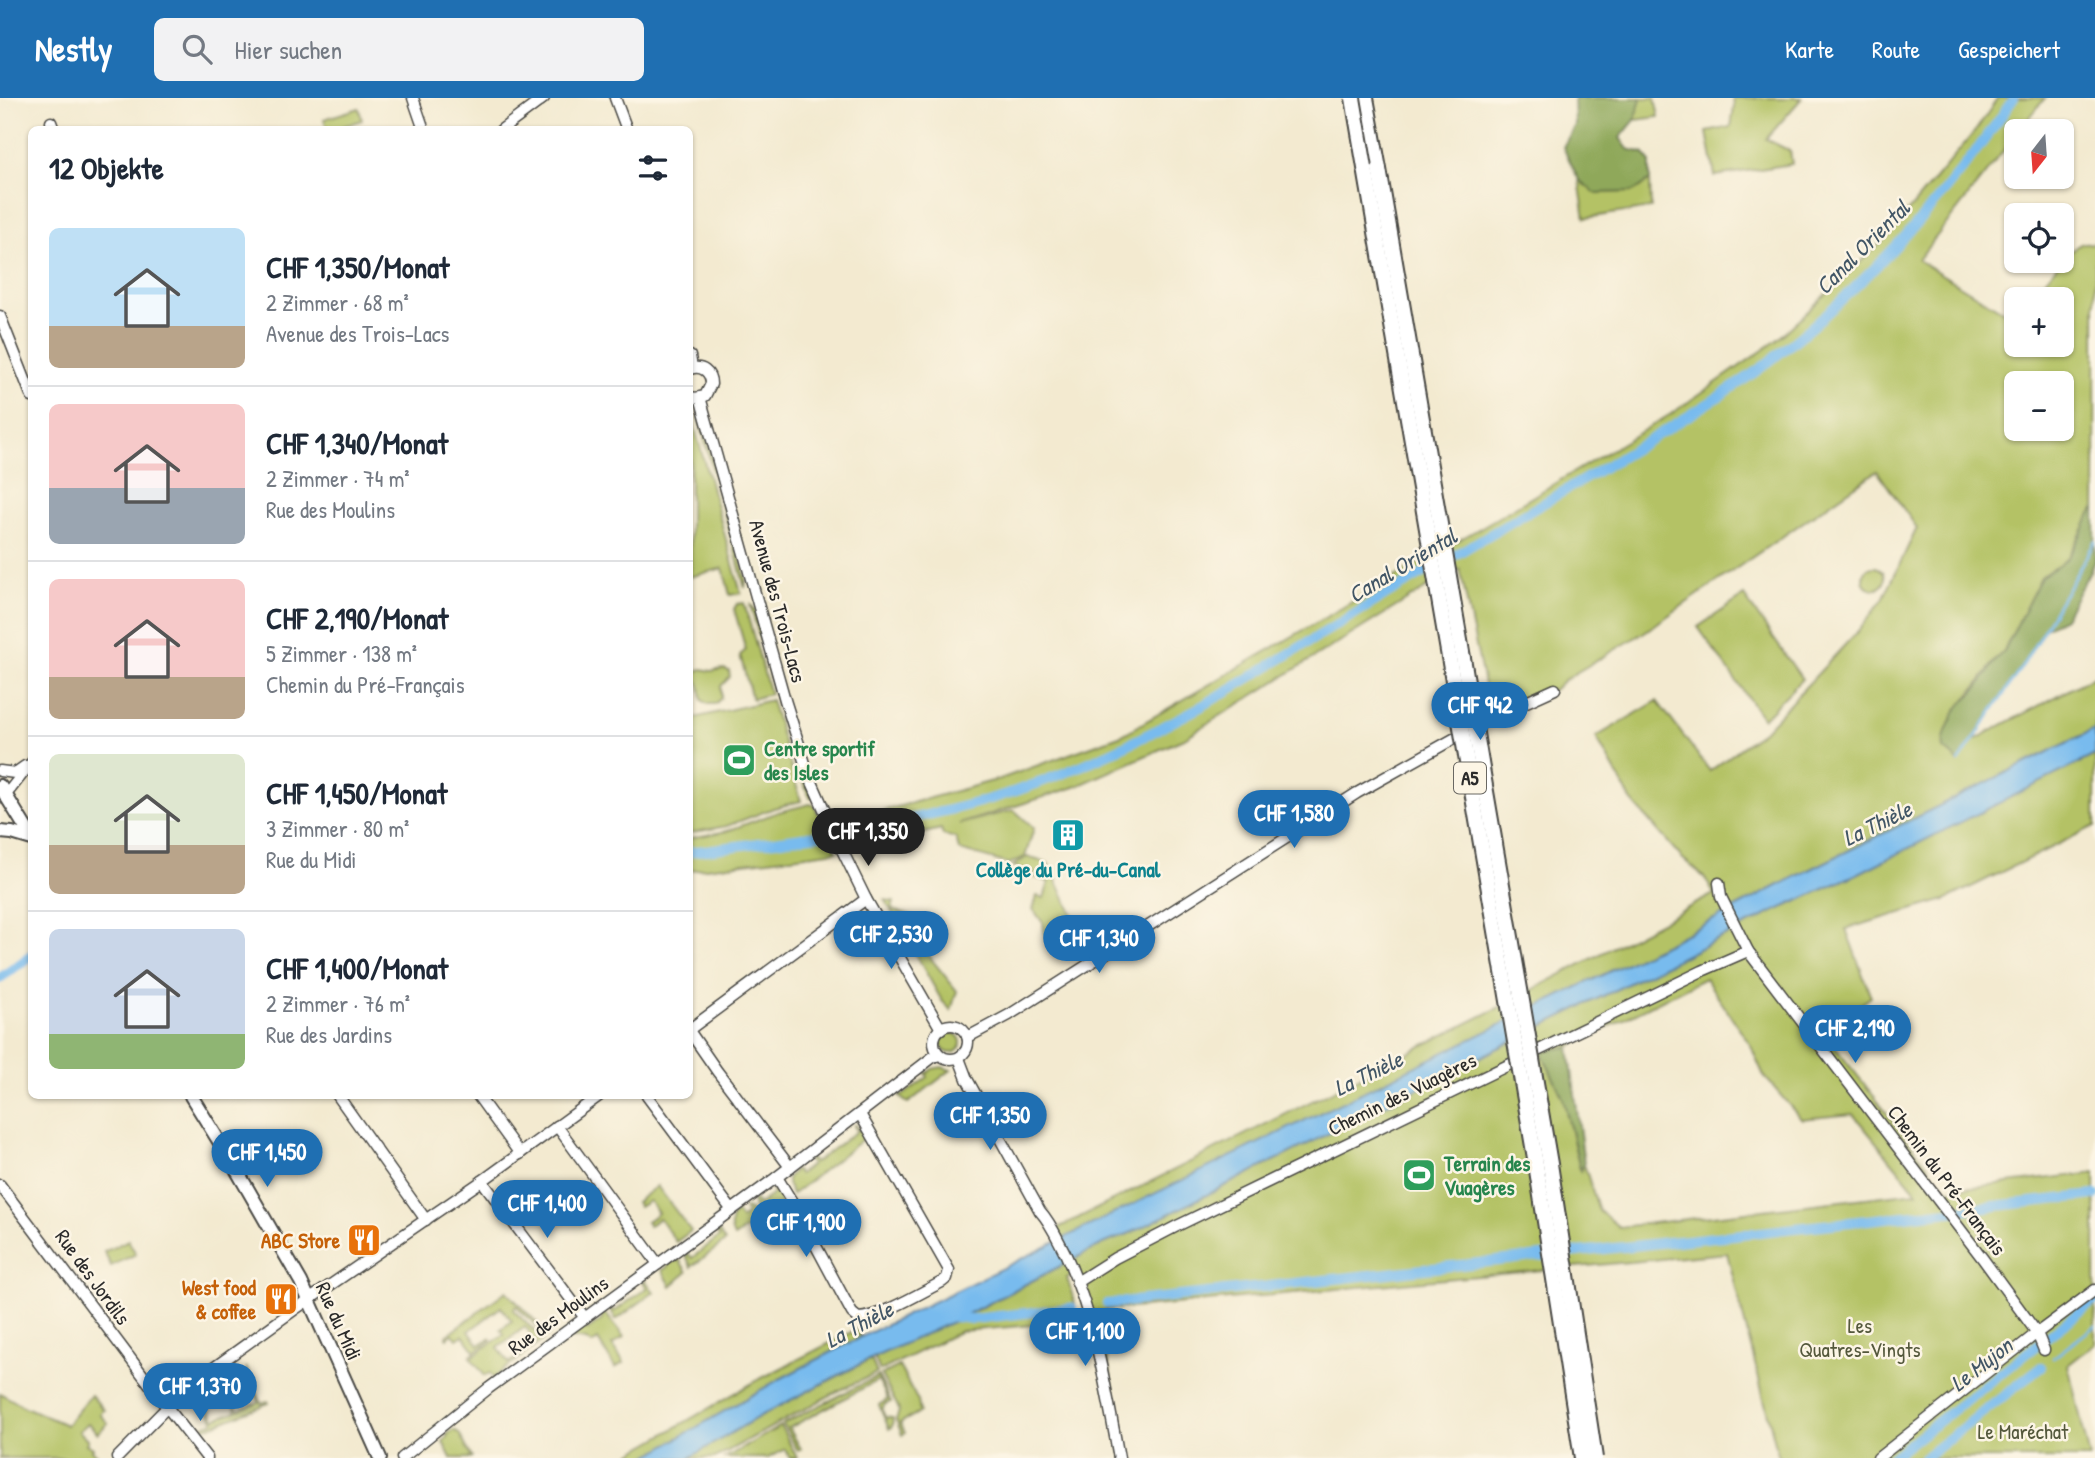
<!DOCTYPE html>
<html lang="de">
<head>
<meta charset="utf-8">
<style>
	body { margin:0; font-family:"Patrick Hand",sans-serif; background:#f2f2f3; color:#1f2937; height:100vh; display:flex; flex-direction:column; font-size:26px; white-space:nowrap }
	* { box-sizing:border-box; margin:0 }
	p { font-size:23px; color:#747a83 }
	.icon { flex:none; width:38px; height:38px; fill:none; stroke:currentColor; stroke-width:2; stroke-linecap:round; stroke-linejoin:round }
	.map { position:relative; flex:1; overflow:hidden }
	.panel { position:absolute; left:28px; top:28px; width:665px; height:973px; display:flex; flex-direction:column; background:#fff; border-radius:10px; box-shadow:0 2px 5px #0004 }
	.panel>* { flex:none }
	.needle { width:46px; rotate:197deg }
	.fabs { position:absolute; left:2004px; top:21px; display:grid; gap:14px }
	.fabs a { display:grid; place-items:center; width:70px; height:70px; border-radius:10px; background:#fff; box-shadow:0 2px 5px #0004; font-size:35px }
	.price { position:absolute; translate:-50% -60px; padding:0 16px; border-radius:24px; background:#1f6fb2; color:#fff; font-size:23px; line-height:46px; filter:drop-shadow(0 2px 4px #0008) }
	.price::after { content:''; position:absolute; left:50%; top:42px; width:21px; height:16px; margin-left:-10px; background:inherit; clip-path:polygon(0 0,100% 0,50% 100%) }
	.price.current { background:#222; color:#fff }
	ul { padding:0; list-style:none }
	li { display:flex; align-items:center; gap:21px; height:175px; padding:0 21px }
	li+li { border-top:2px solid #e0e1e3 }
	li span { display:grid; place-items:center; flex:none; width:196px; height:140px; border-radius:10px; color:#555 }
	li>.icon { margin-inline-start:auto }
	span .icon { width:84px; height:84px; fill:#fffc; stroke-width:1 }
	li b { font-size:30px }
	h2 { display:flex; justify-content:space-between; align-items:center; height:84px; padding:0 21px; font-size:30px }
	header { display:flex; align-items:center; gap:42px; box-sizing:border-box; height:98px; padding:0 35px; background:#1f6fb2; color:#fff }
	header strong { font-size:33px }
	nav { display:flex; gap:38px; margin-inline-start:auto; font-size:24px }
	.search { width:490px; height:63px; background:#f2f2f3; display:flex; align-items:center; gap:18px; box-sizing:border-box; padding:0 24px; border-radius:10px; color:#747a83; font-size:26px }
	.map>svg:first-child { display:block }
	.green { fill:#b4c265; stroke:#707648; stroke-width:2; fill-rule:evenodd }
	.forest { fill:#8fa85a; stroke:#5d6a42; stroke-width:2 }
	.water { fill:#78bbee; stroke:#52738c; stroke-width:2 }
	.lines { fill:none; stroke-linecap:round; stroke-linejoin:round }
	.stream { stroke:#78bbee; stroke-width:2.5 }
	.canal { stroke:#78bbee; stroke-width:10 }
	.minor-casing { stroke:#494844; stroke-width:13 }
	.major-casing { stroke:#494844; stroke-width:16 }
	.highway-casing { stroke:#494844; stroke-width:18 }
	.minor { stroke:#fff; stroke-width:10 }
	.major { stroke:#fff; stroke-width:12 }
	.highway { stroke:#fff; stroke-width:14 }
	.highway-bridge-casing { stroke:#494844; stroke-width:18; stroke-linecap:butt }
	.highway-bridge { stroke:#fff; stroke-width:14 }
	.labels { text-anchor:middle; dominant-baseline:central; stroke-width:5; stroke-linejoin:round; paint-order:stroke }
	.shield { fill:#fcf5e5; stroke:#6a6863; stroke-width:2 }
	.shield-label { font-size:19px; font-weight:bold; fill:#2b2b2b }
	.street-label { font-size:21px; fill:#2b2b2b; stroke:#fcf5e5 }
	.leisure-label { font-size:21px; font-weight:bold; fill:#27864d; stroke:#fcf5e5; text-anchor:start }
	.culture-label { font-size:21px; font-weight:bold; fill:#0d838f; stroke:#fcf5e5 }
	.food-label { font-size:21px; font-weight:bold; fill:#c56008; stroke:#fcf5e5; text-anchor:end }
	.park-label { font-size:21px; fill:#54583c; stroke:#fcf5e5 }
	.water-label { font-size:23px; font-style:italic; fill:#425666; stroke:#fcf5e5 }
</style>
</head>
<body>
<header>
<strong>Nestly</strong>
<div class="search"><svg class="icon" aria-label="search" viewBox="0 0 24 24"><circle cx="10" cy="10" r="6"/><path d="M15 15l6 6"/></svg>Hier suchen</div>
<nav><a>Karte</a><a>Route</a><a>Gespeichert</a></nav>
</header>
<div class="map">
<svg width="2095" height="1360" viewBox="0 0 2095 1360">
	<rect width="100%" height="100%" fill="#fcf5e5"/>
	<filter id="ink" filterUnits="userSpaceOnUse"><feTurbulence type="fractalNoise" baseFrequency=".0143" numOctaves="2"/><feDisplacementMap in="SourceGraphic" scale="14" xChannelSelector="R" yChannelSelector="G"/><feConvolveMatrix kernelMatrix="1 2 1 2 8 2 1 2 1" color-interpolation-filters="sRGB"/></filter>
	<filter id="wash" filterUnits="userSpaceOnUse"><feTurbulence type="fractalNoise" baseFrequency=".00686" numOctaves="4" result="noise"/><feDisplacementMap in="SourceGraphic" scale="28" xChannelSelector="R" yChannelSelector="G"/><feGaussianBlur stdDeviation="1.57" result="paint"/><feColorMatrix in="noise" values="0 0 0 0 0 0 0 0 0 0 0 0 0 0 0 0 0 1.4 0 .05"/><feComposite in="paint" operator="in"/></filter>
	<g filter="url(#wash)">
		<rect width="100%" height="100%" fill="#f3ead0"/>
		<g class="green">
			<polygon points="1641,0 1655,0 1659,19 1635,22"/>
			<polygon points="1733,0 1802,0 1766,41 1790,53 1792,66 1715,78 1707,34 1731,29 1734,9"/>
			<path d="M 1998,0 L 2045,0 L 2019,33 L 2016,33 L 2016,37 L 1918,162 L 2014,220 L 2016,219 L 2016,247 L 2062,247 L 2062,201 L 2030,201 C 2040,189 2070,147 2084,145 C 2087,144 2092,146 2095,146 L 2095,410 L 2068,459 L 2060,467 L 2050,472 L 2041,479 L 2004,553 C 1987,567 1982,588 1965,601 L 1959,663 L 1974,642 L 2095,578 L 2095,631 L 1787,783 L 1676,841 L 1059,1143 L 1054,1132 L 1504,907 L 1714,796 L 1705,780 L 1681,759 L 1631,702 L 1596,639 L 1657,603 L 1710,673 L 1767,630 L 1857,534 L 1883,501 L 1917,430 L 1877,373 L 1643,535 L 1564,582 L 1555,591 L 1491,620 L 1460,471 L 1428,489 L 1181,642 L 1075,689 L 959,726 L 1014,712 L 1034,730 L 1025,759 L 1009,766 L 959,752 L 956,740 L 943,737 L 941,731 L 882,745 L 842,752 L 834,726 L 1000,681 L 1122,637 L 1485,427 L 1671,316 L 1776,243 L 1885,141 L 1976,32 ZM 2016,285 L 2062,285 L 2062,331 L 2016,331 Z"/>
			<polygon points="359,10 362,22 335,31 327,31 324,21"/>
			<polygon points="1579,82 1595,95 1633,94 1650,82 1651,110 1585,120"/>
			<polygon points="690,318 694,327 741,495 730,497 723,470 690,479"/>
			<polygon points="698,319 705,333 746,480 745,490"/>
			<circle cx="1874" cy="480" r="11"/>
			<polygon points="1744,498 1802,581 1763,621 1698,529"/>
			<polygon points="744,505 770,596 752,601 740,557 746,552 734,511 737,506"/>
			<polygon points="750,506 755,512 792,646 813,699 812,700 810,700 795,666 787,641"/>
			<polygon points="702,571 711,573 724,571 729,573 730,579 721,588 721,600 715,606 708,606 702,602 700,588 694,577 697,573"/>
			<polygon points="771,602 801,703 774,710 727,728 690,735 690,621"/>
			<path d="M 2095,657 L 2095,728 L 1945,802 L 1846,831 L 1871,899 L 1823,934 L 1873,997 L 1946,1092 L 2095,1075 L 2095,1246 L 2068,1267 L 2090,1360 L 1779,1360 L 1727,1155 L 1087,1214 L 1074,1176 L 1067,1180 L 1075,1206 L 965,1218 L 1101,1147 L 1135,1133 L 1530,934 L 1773,814 L 1857,776 ZM 1705,880 L 1750,946 L 1764,978 L 1801,1021 L 1853,1016 L 1917,1094 L 1619,1129 L 1599,1113 L 1584,1066 L 1580,1072 L 1563,1000 L 1541,953 L 1569,949 Z"/>
			<polygon points="810,706 814,707 837,753 690,772 690,740 727,733 778,714"/>
			<path d="M 1027,759 L 1048,765 L 1087,846 C 1075,855 1066,861 1050,850 C 1061,852 1069,852 1071,839 L 1068,833 L 1067,841 L 1060,849 L 1053,847 L 1048,848 L 1045,839 L 1043,825 L 1033,811 L 1037,798 L 1044,800 L 1049,784 L 1034,779 L 1035,775 L 1013,768 Z"/>
			<polygon points="885,802 894,804 892,812 933,824 933,826 904,818 901,828 910,842 927,847 929,858 957,893 951,912 942,903"/>
			<circle cx="951" cy="945" r="10"/>
			<polygon points="942,969 951,972 908,1005 902,1001 898,995 902,998 928,979 925,974 928,975 932,971"/>
			<polygon points="854,1027 856,1027 856,1029 859,1032 861,1030 865,1036 864,1040 792,1097 787,1086 787,1080 795,1072 799,1076 811,1067 808,1062 810,1060 814,1065 857,1033"/>
			<polygon points="657,1088 691,1133 676,1144 659,1120 649,1128 646,1124 658,1115 649,1103 639,1109 636,1104"/>
			<polygon points="771,1091 777,1093 784,1103 758,1119 752,1104 754,1102 758,1107 773,1096"/>
			<path d="M 746,1110 L 751,1113 L 757,1124 L 734,1139 C 730,1131 729,1122 736,1114 L 741,1121 L 747,1116 L 744,1111 Z"/>
			<polygon points="716,1129 725,1144 691,1169 684,1153 686,1153 692,1160 719,1139 714,1131"/>
			<polygon points="128,1142 136,1156 111,1168 104,1154"/>
			<polygon points="679,1161 687,1174 671,1188 662,1172 668,1169 667,1167"/>
			<polygon points="645,1182 654,1194 616,1222 609,1209 615,1213 647,1190 643,1184"/>
			<path d="M 506,1193 L 549,1237 L 547,1238 L 516,1208 L 513,1212 L 544,1242 L 493,1280 L 490,1275 L 485,1278 L 471,1260 L 504,1236 L 501,1231 L 512,1223 L 501,1209 L 469,1233 L 479,1247 L 490,1240 L 491,1242 L 470,1258 L 475,1253 L 463,1237 L 457,1241 L 453,1236 L 447,1240 L 446,1238 ZM 525,1229 L 537,1244 L 509,1265 L 498,1250 Z"/>
			<polygon points="1078,1214 1081,1223 961,1233 880,1273 874,1259 954,1223 971,1224"/>
			<polygon points="600,1215 606,1216 624,1239 612,1247 624,1265 615,1270 598,1242 592,1246 586,1242 573,1240 570,1237 583,1228 588,1232 603,1221"/>
			<polygon points="857,1231 861,1239 778,1282 644,1360 623,1360 758,1282"/>
			<polygon points="1097,1233 1102,1236 1128,1360 1123,1360 1117,1330 1118,1327 1116,1325 1105,1273 1107,1269 1105,1268"/>
			<polygon points="871,1261 877,1275 836,1294 715,1360 688,1360 762,1317"/>
			<polygon points="899,1268 918,1303 920,1314 900,1325 905,1335 902,1337 896,1322 899,1313 898,1309 881,1277"/>
			<polygon points="246,1269 262,1306 268,1303 269,1305 196,1334 190,1328 192,1325 194,1325 198,1330 214,1324 202,1299 197,1292 206,1285 208,1289 202,1292 215,1321 236,1313 226,1284 238,1312 259,1304"/>
			<polygon points="878,1278 891,1304 885,1306 882,1312 885,1319 893,1320 892,1329 889,1331 879,1307 888,1301 878,1282 789,1330 801,1351 798,1353 783,1326"/>
			<polygon points="0,1295 23,1308 66,1327 91,1297 104,1312 100,1316 108,1325 98,1335 88,1325 79,1333 88,1342 86,1346 93,1350 92,1352 100,1360 0,1360"/>
			<polygon points="781,1328 797,1360 790,1360 785,1351 768,1360 725,1360"/>
			<polygon points="454,1332 459,1335 472,1360 451,1360 443,1344 448,1337 446,1336"/>
		</g>
		<g class="forest">
			<polygon points="1574,0 1641,0 1635,22 1620,40 1628,51 1643,55 1650,63 1650,82 1633,94 1595,95 1579,82 1563,49 1575,27"/>
			<path d="M 2095,410 L 2095,464 L 2064,520 L 2045,530 L 2023,567 L 1959,664 L 1944,651 C 1941,636 1955,612 1966,601 C 1970,596 1970,599 1974,594 C 1986,581 1990,565 2004,553 L 2041,479 C 2050,472 2061,468 2068,459 C 2079,445 2084,425 2095,410 Z"/>
			<polygon points="1569,949 1584,1066 1581,1073 1563,1000 1541,953"/>
		</g>
		<polygon class="water" points="2095,631 2095,657 1857,776 1773,814 1530,934 1135,1133 1101,1147 954,1223 866,1263 762,1317 689,1360 644,1360 778,1282 857,1241 1676,841 1787,783"/>
		<g class="lines">
			<g class="stream">
				<polyline points="1959,664 2023,567 2095,444"/>
				<polyline points="2053,1260 2095,1228"/>
			</g>
			<g class="canal">
				<path d="M 690,754 C 798,740 908,728 1013,694 C 1079,672 1141,641 1202,608 C 1276,565 1349,518 1424,475 C 1496,433 1567,392 1638,349 C 1680,323 1723,298 1762,269 C 1860,194 1945,102 2014,0"/>
				<polyline points="0,880 32,857"/>
				<polyline points="1107,1206 2095,1097"/>
				<polyline points="947,1218 972,1221 1072,1210"/>
				<polyline points="1891,1360 2095,1202"/>
				<polyline points="1924,1360 2041,1269"/>
			</g>
		</g>
	</g>
	<g filter="url(#ink)">
		<g class="lines">
			<g class="minor-casing">
				<g id="minor">
					<polyline points="413,0 424,32"/>
					<polyline points="615,0 627,32"/>
					<polyline points="51,24 54,32"/>
					<polyline points="501,32 544,0"/>
					<polyline points="0,218 32,299"/>
					<polyline points="690,258 692,270"/>
					<path d="M 690,271 C 702,267 711,274 711,286 L 705,298 L 696,300 L 690,299"/>
					<polyline points="700,299 785,602 808,675 842,752 866,801 941,931"/>
					<polyline points="0,673 15,675 25,668"/>
					<polyline points="5,698 32,664"/>
					<polyline points="1719,785 1721,799 1748,853 1983,1161 2037,1235 2044,1252"/>
					<circle cx="951" cy="944" r="17"/>
					<polyline points="690,931 866,801"/>
					<polyline points="690,934 717,973 790,1069"/>
					<polyline points="968,939 1009,917 1357,695 1491,620 1555,591"/>
					<path d="M 959,960 L 967,981 L 1040,1113 C 1051,1125 1057,1140 1065,1155 C 1095,1219 1106,1291 1119,1360"/>
					<polyline points="338,998 426,1122"/>
					<polyline points="478,998 520,1056"/>
					<polyline points="647,998 731,1111"/>
					<polyline points="557,1028 658,1166"/>
					<path d="M 777,1079 L 794,1107 L 852,1215 L 858,1220 C 879,1220 922,1194 942,1184 L 947,1180 L 949,1172 L 860,1016"/>
					<polyline points="482,1083 585,1220"/>
					<polyline points="0,1087 160,1300 207,1360"/>
					<polyline points="1077,1184 1115,1160 1179,1127 1702,873 1748,853"/>
					<polyline points="117,1360 187,1289 294,1212 482,1083 599,998"/>
					<polyline points="402,1360 489,1290 777,1079 933,959 940,957"/>
					<polyline points="1878,1360 2037,1235 2095,1192"/>
				</g>
			</g>
			<g class="major-casing">
				<g id="major">
					<polyline points="0,688 32,740"/>
					<polyline points="0,734 12,735 32,741"/>
					<polyline points="191,998 232,1064 301,1184 380,1360"/>
				</g>
			</g>
			<g class="highway-casing">
				<polyline id="highway" points="1366,0 1379,71"/>
			</g>
			<use href="#minor" class="minor"/>
			<use href="#major" class="major"/>
			<use href="#highway" class="highway"/>
			<g class="highway-bridge-casing">
				<g id="highway-bridge">
					<polyline points="1353,0 1536,1066 1582,1360"/>
					<polyline points="1379,71 1550,1066 1595,1360"/>
				</g>
			</g>
			<use href="#highway-bridge" class="highway-bridge"/>
		</g>
	</g>
	<defs>
		<g id="stadium-square" transform="scale(1.75)"><rect x="-9" y="-9" width="18" height="18" rx="4" fill="#2e9e5b" stroke="#fcf5e5"/><path d="M0-5a6.5 5 0 1 0 0 10a6.5 5 0 1 0 0-10ZM-3.5-1.8h7v3.6h-7Z" fill="#fff"/></g>
		<g id="building-square" transform="scale(1.75)"><rect x="-9" y="-9" width="18" height="18" rx="4" fill="#0f9aa8" stroke="#fcf5e5"/><path d="M-4-6H4V6H1V3H-1V6H-4ZM-2.5-4.3h1.7v1.8h-1.7ZM.8-4.3h1.7v1.8H.8ZM-2.5-1h1.7V.8h-1.7ZM.8-1h1.7V.8H.8Z" fill="#fff"/></g>
		<g id="restaurant-square" transform="scale(1.75)"><rect x="-9" y="-9" width="18" height="18" rx="4" fill="#e8710a" stroke="#fcf5e5"/><path d="M-5-6h1v4h1v-4h1v4h1v-4h1v5L-1.5 .5V6h-2V.5L-5-1ZM5-6V6H3V1.5H1.5Q1.5-4 5-6Z" fill="#fff"/></g>
	</defs>
	<g fill-rule="evenodd">
		<use href="#stadium-square" x="739" y="662"/>
		<use href="#building-square" x="1068" y="737"/>
		<use href="#stadium-square" x="1419" y="1077"/>
		<use href="#restaurant-square" x="364" y="1142"/>
		<use href="#restaurant-square" x="281" y="1201"/>
	</g>
	<g class="labels">
		<rect class="shield" x="1454" y="664.5" width="32" height="31" rx="5"/>
		<g class="shield-label">
			<text x="1470" y="680">A5</text>
		</g>
		<g class="street-label">
			<text transform="translate(778 503) rotate(75)">Avenue des Trois-Lacs</text>
			<text transform="translate(1402 996) rotate(-26)">Chemin des Vuagères</text>
			<text transform="translate(1947 1082) rotate(53)">Chemin du Pré-Français</text>
			<text transform="translate(93 1179) rotate(54)">Rue des Jordils</text>
			<text transform="translate(558 1217) rotate(-36)">Rue des Moulins</text>
			<text transform="translate(339 1223) rotate(66)">Rue du Midi</text>
		</g>
		<g class="leisure-label">
			<text x="764" y="650">Centre sportif<tspan x="764" dy="24">des Isles</tspan></text>
			<text x="1444" y="1065">Terrain des<tspan x="1444" dy="24">Vuagères</tspan></text>
		</g>
		<g class="culture-label">
			<text x="1068" y="771">Collège du Pré-du-Canal</text>
		</g>
		<g class="food-label">
			<text x="340" y="1142">ABC Store</text>
			<text x="256" y="1189">West food<tspan x="256" dy="24">&amp; coffee</tspan></text>
		</g>
		<g class="park-label">
			<text x="1860" y="1227">Les<tspan x="1860" dy="24">Quatres-Vingts</tspan></text>
			<text x="2023" y="1333">Le Maréchat</text>
		</g>
		<g class="water-label">
			<text transform="translate(1862 149) rotate(-45)">Canal Oriental</text>
			<text transform="translate(1402 467) rotate(-31)">Canal Oriental</text>
			<text transform="translate(1877 725) rotate(-26)">La Thièle</text>
			<text transform="translate(1368 975) rotate(-26)">La Thièle</text>
			<text transform="translate(859 1226) rotate(-28)">La Thièle</text>
			<text transform="translate(1981 1266) rotate(-38)">Le Mujon</text>
		</g>
	</g>
</svg>
<div class="fabs">
<a><svg class="needle" viewBox="-14 -14 28 28"><path d="M0-13l5 13h-10z" fill="#e53935"/><path d="M0 13l5-13h-10z" fill="#747a83"/></svg></a>
<a><svg class="icon" aria-label="locate" viewBox="0 0 24 24"><circle cx="12" cy="12" r="6"/><path d="M12 2v4M12 18v4M2 12h4M18 12h4"/></svg></a>
<a>+</a>
<a>−</a>
</div>
<b class="price" style="left:1480px;top:644px">CHF 942</b>
<b class="price" style="left:1294px;top:752px">CHF 1,580</b>
<b class="price current" style="left:868px;top:770px">CHF 1,350</b>
<b class="price" style="left:891px;top:873px">CHF 2,530</b>
<b class="price" style="left:1099px;top:877px">CHF 1,340</b>
<b class="price" style="left:1855px;top:967px">CHF 2,190</b>
<b class="price" style="left:990px;top:1054px">CHF 1,350</b>
<b class="price" style="left:267px;top:1091px">CHF 1,450</b>
<b class="price" style="left:547px;top:1142px">CHF 1,400</b>
<b class="price" style="left:806px;top:1161px">CHF 1,900</b>
<b class="price" style="left:1085px;top:1270px">CHF 1,100</b>
<b class="price" style="left:200px;top:1325px">CHF 1,370</b>
<section class="panel">
<h2>12 Objekte<svg class="icon" aria-label="filters" viewBox="0 0 24 24"><path d="M4 7h16M4 17h16"/><circle cx="9" cy="7" r="2"/><circle cx="15" cy="17" r="2"/></svg></h2>
<ul>
<li><span style="background:linear-gradient(#bfe0f5 70%,#b9a48a 0)"><svg class="icon" aria-label="home" viewBox="0 0 24 24"><path d="M3 11l9-7 9 7M6 9v11h12V9"/></svg></span><div><b>CHF 1,350/Monat</b><p>2 Zimmer · 68 m²</p><p>Avenue des Trois-Lacs</p></div></li>
<li><span style="background:linear-gradient(#f6c9c9 60%,#9aa5b1 0)"><svg class="icon" aria-label="home" viewBox="0 0 24 24"><path d="M3 11l9-7 9 7M6 9v11h12V9"/></svg></span><div><b>CHF 1,340/Monat</b><p>2 Zimmer · 74 m²</p><p>Rue des Moulins</p></div></li>
<li><span style="background:linear-gradient(#f6c9c9 70%,#b9a48a 0)"><svg class="icon" aria-label="home" viewBox="0 0 24 24"><path d="M3 11l9-7 9 7M6 9v11h12V9"/></svg></span><div><b>CHF 2,190/Monat</b><p>5 Zimmer · 138 m²</p><p>Chemin du Pré-Français</p></div></li>
<li><span style="background:linear-gradient(#dfe7d0 65%,#b9a48a 0)"><svg class="icon" aria-label="home" viewBox="0 0 24 24"><path d="M3 11l9-7 9 7M6 9v11h12V9"/></svg></span><div><b>CHF 1,450/Monat</b><p>3 Zimmer · 80 m²</p><p>Rue du Midi</p></div></li>
<li><span style="background:linear-gradient(#c9d6e8 75%,#8fb573 0)"><svg class="icon" aria-label="home" viewBox="0 0 24 24"><path d="M3 11l9-7 9 7M6 9v11h12V9"/></svg></span><div><b>CHF 1,400/Monat</b><p>2 Zimmer · 76 m²</p><p>Rue des Jardins</p></div></li>
</ul>
</section>
</div>
</body>
</html>
